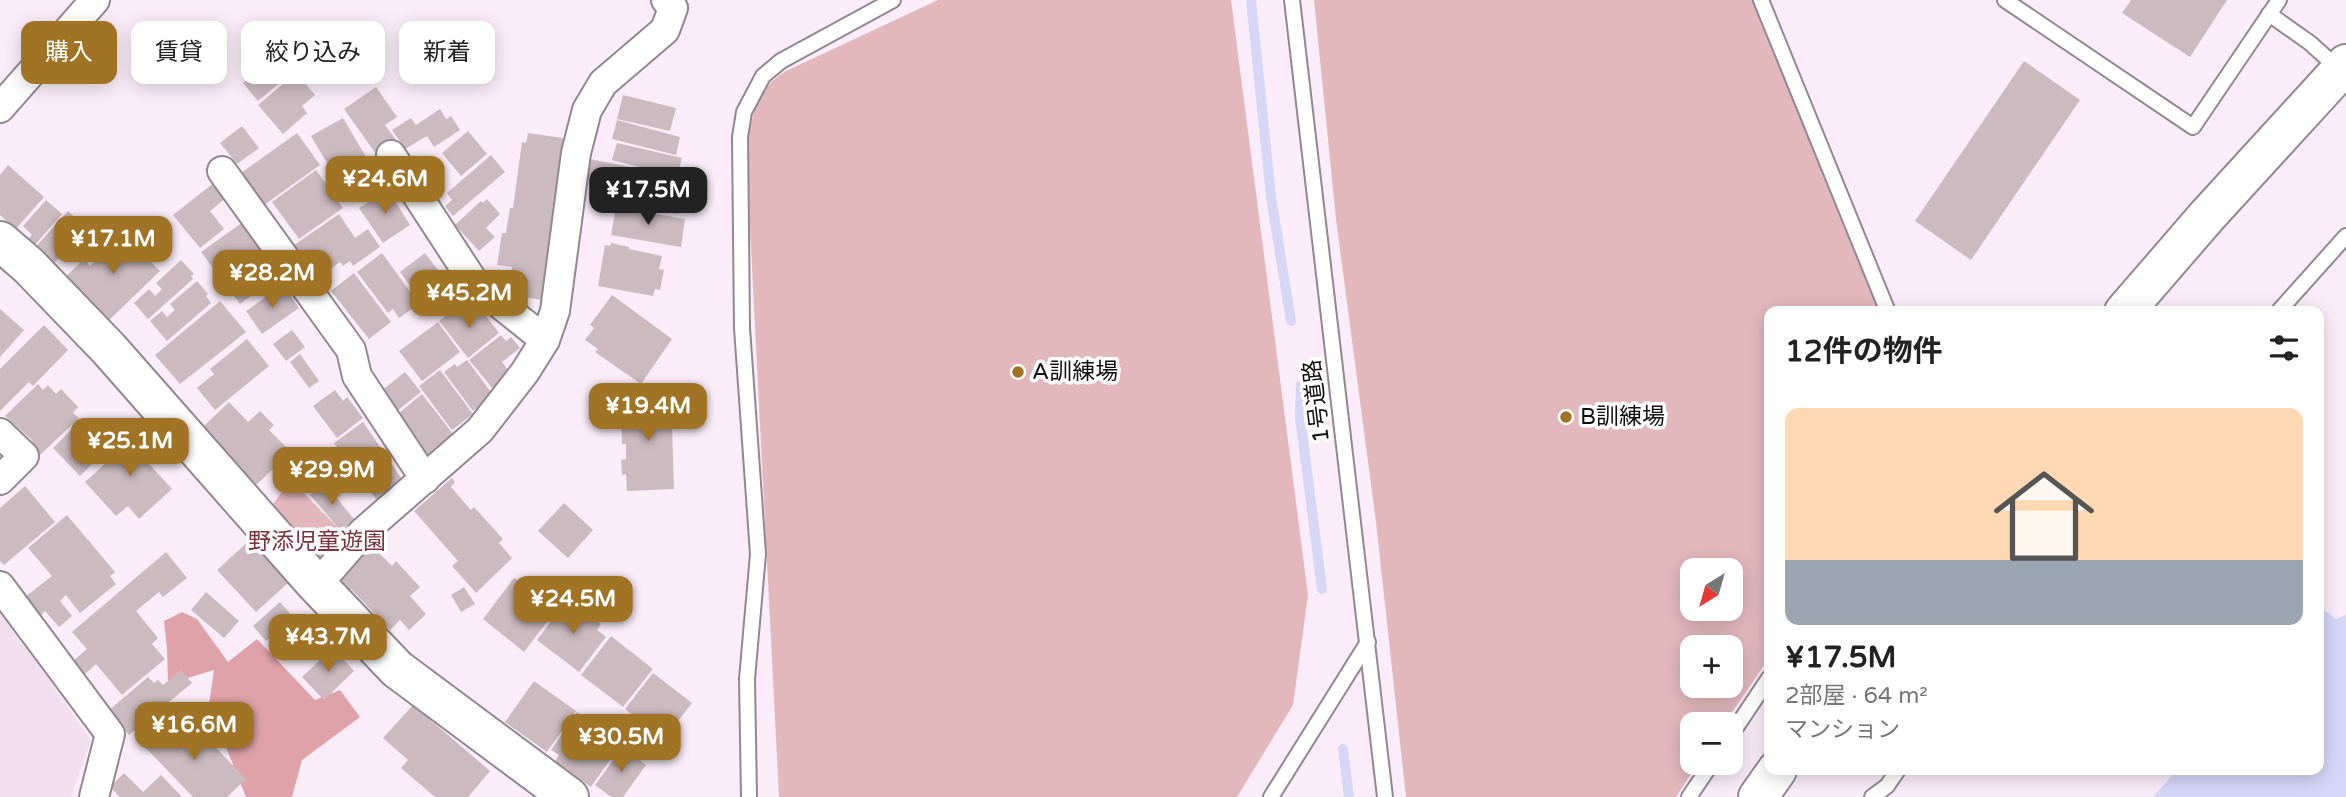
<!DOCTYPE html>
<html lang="ja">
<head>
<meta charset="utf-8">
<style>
	body { margin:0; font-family:"Varela Round","Noto Sans JP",sans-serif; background:#f6f6f6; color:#222; height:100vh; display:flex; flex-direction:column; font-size:26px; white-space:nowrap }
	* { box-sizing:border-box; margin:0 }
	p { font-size:23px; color:#767676 }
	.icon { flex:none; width:38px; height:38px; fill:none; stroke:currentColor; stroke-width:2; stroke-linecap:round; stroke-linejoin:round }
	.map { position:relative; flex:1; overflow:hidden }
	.drawer { position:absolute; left:1764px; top:306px; width:560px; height:469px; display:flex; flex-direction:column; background:#fff; border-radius:14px; box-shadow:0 4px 18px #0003 }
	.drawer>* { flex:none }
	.banner { position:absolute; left:21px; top:21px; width:665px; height:63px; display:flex; gap:14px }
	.needle { width:46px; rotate:217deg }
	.controls { position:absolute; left:1680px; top:558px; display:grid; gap:14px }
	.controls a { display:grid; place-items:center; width:63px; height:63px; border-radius:14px; background:#fff; box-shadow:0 4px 18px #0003; font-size:35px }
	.price { position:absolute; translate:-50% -60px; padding:0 16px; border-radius:14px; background:#a17325; color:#fff; font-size:23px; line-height:46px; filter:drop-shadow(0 2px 4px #0008) }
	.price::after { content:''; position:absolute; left:50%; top:42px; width:21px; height:16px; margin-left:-10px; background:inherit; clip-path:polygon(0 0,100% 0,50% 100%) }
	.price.selected { background:#222; color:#fff }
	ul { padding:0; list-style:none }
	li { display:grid; align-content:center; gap:14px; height:371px; padding:0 21px }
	li span { display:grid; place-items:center; height:217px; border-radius:14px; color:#555 }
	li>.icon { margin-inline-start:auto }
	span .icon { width:126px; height:126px; fill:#fffc; stroke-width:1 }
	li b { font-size:30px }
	h2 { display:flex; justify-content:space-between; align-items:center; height:84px; padding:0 21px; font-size:30px }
	.chip { padding:0 24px; border-radius:14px; background:#fff; box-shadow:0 4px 18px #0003; font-size:24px; line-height:63px }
	.chip.selected { background:#a17325; color:#fff }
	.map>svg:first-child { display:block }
	.built { fill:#f2e0f1 }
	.green { fill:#e3b8bd; fill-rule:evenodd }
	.forest { fill:#e0a2a9 }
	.water { fill:#d6d6f7 }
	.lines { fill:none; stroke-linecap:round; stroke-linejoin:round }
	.stream { stroke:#d6d6f7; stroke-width:10 }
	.building { fill:#cbbbc1 }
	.lane-casing { stroke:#938792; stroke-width:18 }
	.street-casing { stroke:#938792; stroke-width:32 }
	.secondary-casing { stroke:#938792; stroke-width:42 }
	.lane { stroke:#fff; stroke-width:14 }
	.street { stroke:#fff; stroke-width:28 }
	.secondary { stroke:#fff; stroke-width:38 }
	.poi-dot { fill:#a17325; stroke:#fff; stroke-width:2.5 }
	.labels { text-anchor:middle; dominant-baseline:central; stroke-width:7; stroke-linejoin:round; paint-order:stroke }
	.poi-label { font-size:23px; fill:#110d11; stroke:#fff; text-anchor:start }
	.street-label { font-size:23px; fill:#110d11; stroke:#fff }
	.park-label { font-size:23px; fill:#7b313f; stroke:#fff }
</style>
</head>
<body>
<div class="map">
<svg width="2346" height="797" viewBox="0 0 2346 797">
	<rect width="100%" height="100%" fill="#faedf9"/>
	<polygon class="built" points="0,610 91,740 71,797 0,797"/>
	<g class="green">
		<path d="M 938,0 L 1231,0 L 1308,595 L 1293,705 L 1237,797 L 779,797 L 746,150 C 753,115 754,90 786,71 Z"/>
		<path d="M 1314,0 L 1752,0 L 1880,311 L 1769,312 L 1769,658 L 1724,724 L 1692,724 L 1692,763 L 1698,763 L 1676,797 L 1406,797 L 1376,522 L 1336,219 ZM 1692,570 L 1731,570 L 1731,609 L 1692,609 ZM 1692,648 L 1731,648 L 1731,686 L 1692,686 Z"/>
		<polygon points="291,480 351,541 318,580 263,517"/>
	</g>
	<polygon class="forest" points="182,612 197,619 228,662 257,639 315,700 340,690 360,717 302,760 292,797 246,797 209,705 214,670 168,684 167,648 164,621"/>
	<polygon class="water" points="2319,606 2336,619 2346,615 2346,797 2153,797 2177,770 2319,770"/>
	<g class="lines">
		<g class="stream">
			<polyline points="1251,0 1271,197 1291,321"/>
			<polyline points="1301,385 1300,417 1322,589"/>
			<polyline points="1343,749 1349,797"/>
		</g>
	</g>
	<g class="building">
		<polygon points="2131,0 2227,0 2190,57 2122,13"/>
		<polygon points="277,55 294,71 258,101 243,83"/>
		<polygon points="2024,61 2080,100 1971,260 1915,221"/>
		<polygon points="296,73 315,95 302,106 307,113 283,134 258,105"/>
		<polygon points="376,87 397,117 385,125 396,140 376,154 344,109"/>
		<polygon points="623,95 676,108 670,131 617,119"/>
		<polygon points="440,109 446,119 451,116 460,130 434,147 427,136 405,149 392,130 411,118 416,125"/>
		<polygon points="343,118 369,162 337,180 311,136"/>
		<polygon points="617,120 680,137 676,155 612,139"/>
		<polygon points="242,126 259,148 237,164 220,143"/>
		<polygon points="468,131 487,154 461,176 442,153"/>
		<polygon points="297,133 320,165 264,205 241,173"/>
		<polygon points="528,133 563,138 542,300 524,297 524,293 509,290 512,267 497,265 502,233 506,233 510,208 513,208 522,142 526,143"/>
		<polygon points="617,143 682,158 677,177 684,178 677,214 603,200 607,179 587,175 590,159 674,176 612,160"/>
		<polygon points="491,155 505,172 453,216 445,206 452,200 447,193"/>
		<polygon points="8,165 44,197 16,229 0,215 0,175"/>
		<polygon points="316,170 343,208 299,239 272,202"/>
		<polygon points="215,182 227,197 210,211 224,229 200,248 173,215"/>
		<polygon points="388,190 410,225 383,243 359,208"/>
		<polygon points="487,199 500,214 486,228 495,237 479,251 455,225 481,201 483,203"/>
		<polygon points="46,200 62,214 32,248 25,242 32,235 23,226"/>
		<polygon points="616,207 685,219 681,247 611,235"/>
		<polygon points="68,211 92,233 78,248 73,243 49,269 31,252"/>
		<polygon points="339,214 355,238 368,229 380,247 353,266 350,261 343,266 340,262 317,278 294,245"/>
		<polygon points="243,222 266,252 224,283 201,252"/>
		<polygon points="131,226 146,241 138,249 160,271 105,324 62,280 80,263 77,260 82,256 90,266"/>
		<polygon points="611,243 629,247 629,249 662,256 659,269 664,270 660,290 655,289 653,296 598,286 605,245 610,246"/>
		<polygon points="382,253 419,304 399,318 393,309 388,313 357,272"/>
		<polygon points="425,253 444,278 418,296 400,272"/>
		<polygon points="262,259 276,278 240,304 226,285"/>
		<polygon points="181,260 194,274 191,276 193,279 148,319 134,303 149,289 155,296 162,289 156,283"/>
		<polygon points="354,273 391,322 369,339 331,291"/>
		<polygon points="197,281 208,294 206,296 211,303 167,341 150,321 162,311 167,317 175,310 170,304"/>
		<polygon points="283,285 299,308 262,334 246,311"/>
		<polygon points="612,295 672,339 641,384 595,352 598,349 585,340 594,328 590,325"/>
		<polygon points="220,301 246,332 180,384 155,355"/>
		<polygon points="478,306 499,333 468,358 439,321 457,307 465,317"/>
		<polygon points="0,309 24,330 0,357"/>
		<polygon points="438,322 460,352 422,381 399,351"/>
		<polygon points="44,325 68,350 33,386 29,382 0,411 0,369"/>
		<polygon points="292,330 305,347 286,361 273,344"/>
		<polygon points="501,335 506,341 511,337 520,348 502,362 512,376 494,390 469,360"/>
		<polygon points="247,339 269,366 215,410 197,388 214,374 210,369"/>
		<polygon points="300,354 319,381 309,388 290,362"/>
		<polygon points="467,360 494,396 473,411 444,372 455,364 457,367"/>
		<polygon points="440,370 473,414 452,430 419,386"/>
		<polygon points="405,372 421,392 392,415 376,395"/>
		<polygon points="38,384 43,390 48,385 56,394 61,389 78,407 73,413 79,418 40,455 30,444 33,441 5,416"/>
		<polygon points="335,390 343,401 347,397 363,418 337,438 313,406"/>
		<polygon points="422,394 453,434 443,443 446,447 430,459 422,448 419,451 393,418"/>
		<polygon points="671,395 674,489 627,491 626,474 622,475 621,460 626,459 626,444 622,444 621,412 624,412 624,396"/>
		<polygon points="229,402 248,422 260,411 274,425 269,430 291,452 254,487 237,470 240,467 202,428"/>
		<polygon points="80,421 107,449 80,476 53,448"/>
		<polygon points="363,422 402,479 376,499 334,443"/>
		<polygon points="148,425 159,438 141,455 172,489 139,519 128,506 116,516 85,482"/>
		<polygon points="452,478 455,482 451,487 471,510 474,507 503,539 499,543 512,558 476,593 452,566 458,561 414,511"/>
		<polygon points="325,484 354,519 341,531 310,495"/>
		<polygon points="25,486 55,522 4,565 0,561 0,508"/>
		<polygon points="564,503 593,530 568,558 538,531"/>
		<polygon points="67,515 115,572 110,576 116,584 80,613 66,595 60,601 72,616 59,627 45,611 40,616 25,597 52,576 28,548"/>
		<polygon points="251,539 290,581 256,612 217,570"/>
		<polygon points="380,540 387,547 380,554 392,566 396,561 420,587 410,596 426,614 409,630 400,620 390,630 351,589 347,593 342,587 344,584 340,578"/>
		<polygon points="166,552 187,578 163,597 159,592 136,611 158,638 152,644 165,659 122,695 96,664 85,674 73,661 87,649 72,632"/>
		<polygon points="514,578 556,610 524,652 483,619"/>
		<polygon points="464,587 475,604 461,612 451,595"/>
		<polygon points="206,592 239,621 224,638 191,610"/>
		<polygon points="568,599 601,624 597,630 606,637 579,672 537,640"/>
		<polygon points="280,602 293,617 266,641 253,626"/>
		<polygon points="299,622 312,637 285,661 272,647"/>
		<polygon points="611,636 653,669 623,707 581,675"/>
		<polygon points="333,648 354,671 324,700 302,677"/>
		<polygon points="181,670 192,683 129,735 108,711 148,677 154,683 158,680 163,685"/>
		<polygon points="653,673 692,703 664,739 625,709"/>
		<polygon points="534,681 576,711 547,752 505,722"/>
		<polygon points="413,705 490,771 468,797 435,797 401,768 408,760 383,738"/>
		<polygon points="577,712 621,744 591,787 555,761 559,755 551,750"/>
		<polygon points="165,720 183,739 196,727 246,779 227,797 193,797 141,743"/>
		<polygon points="623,747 646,765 623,797 611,797 595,785"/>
		<polygon points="124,773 143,792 161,775 182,797 120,797 110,787"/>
	</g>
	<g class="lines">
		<g class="lane-casing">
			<g id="lane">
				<polyline points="1292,0 1385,797"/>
				<polyline points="1761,0 1888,312"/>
				<polyline points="2005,0 2193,127 2279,0"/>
				<polyline points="2269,14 2310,43 2340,70"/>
				<polyline points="2278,312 2346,236"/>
				<polyline points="1731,735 1769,678"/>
				<polyline points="749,797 747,679 758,554 742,328 740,137 744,112 763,76 781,61 893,0"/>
				<polyline points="1271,797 1368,642"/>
				<polyline points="1689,797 1712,763"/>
				<polyline points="1872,797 1887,786 1898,770"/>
			</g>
		</g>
		<g class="street-casing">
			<g id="street">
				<polyline points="0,108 95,0"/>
				<polyline points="391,155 475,284 545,340"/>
				<polyline points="222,171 351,350 357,376 425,479"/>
				<polyline points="0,433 24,456 0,480"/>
				<polyline points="317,585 363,532 480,430 525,372 545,340 555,311 576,153 587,110 603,83 665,30 673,8 666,0"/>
				<polyline points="0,586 110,734 94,797"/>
			</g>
		</g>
		<g class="secondary-casing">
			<g id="secondary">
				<polyline points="0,241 29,266 109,349 315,583 397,669 569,797"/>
				<polyline points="2124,312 2207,216 2346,64"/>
				<polyline points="1758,797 1777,770"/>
			</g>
		</g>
		<use href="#lane" class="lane"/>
		<use href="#street" class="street"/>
		<use href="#secondary" class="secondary"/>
	</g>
	<g class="poi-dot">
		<circle cx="1018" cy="372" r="7"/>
		<circle cx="1566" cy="417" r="7"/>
	</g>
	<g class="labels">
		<g class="poi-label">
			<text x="1032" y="372">A訓練場</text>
			<text x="1580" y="417">B訓練場</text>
		</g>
		<g class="street-label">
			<text transform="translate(1317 401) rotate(-97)">1号道路</text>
		</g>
		<g class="park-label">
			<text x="317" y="542">野添児童遊園</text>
		</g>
	</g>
</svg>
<div class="controls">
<a><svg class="needle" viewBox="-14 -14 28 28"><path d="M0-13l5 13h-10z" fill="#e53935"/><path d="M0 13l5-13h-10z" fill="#767676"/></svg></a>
<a>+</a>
<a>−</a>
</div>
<b class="price" style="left:385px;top:216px">¥24.6M</b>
<b class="price selected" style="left:648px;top:227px">¥17.5M</b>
<b class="price" style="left:113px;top:276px">¥17.1M</b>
<b class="price" style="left:272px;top:310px">¥28.2M</b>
<b class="price" style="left:469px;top:330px">¥45.2M</b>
<b class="price" style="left:648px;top:443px">¥19.4M</b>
<b class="price" style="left:130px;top:478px">¥25.1M</b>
<b class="price" style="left:332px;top:507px">¥29.9M</b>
<b class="price" style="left:573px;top:636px">¥24.5M</b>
<b class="price" style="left:328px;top:674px">¥43.7M</b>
<b class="price" style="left:194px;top:762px">¥16.6M</b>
<b class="price" style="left:621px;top:774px">¥30.5M</b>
<div class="banner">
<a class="chip selected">購入</a>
<a class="chip">賃貸</a>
<a class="chip">絞り込み</a>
<a class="chip">新着</a>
</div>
<section class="drawer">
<h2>12件の物件<svg class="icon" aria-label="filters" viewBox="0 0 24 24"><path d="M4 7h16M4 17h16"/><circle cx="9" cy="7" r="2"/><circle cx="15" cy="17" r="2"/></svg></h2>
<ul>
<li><span style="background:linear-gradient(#ffd9b3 70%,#9aa5b1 0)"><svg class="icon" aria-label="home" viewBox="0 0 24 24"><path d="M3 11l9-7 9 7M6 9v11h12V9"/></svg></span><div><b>¥17.5M</b><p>2部屋 · 64 m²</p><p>マンション</p></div></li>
</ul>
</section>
</div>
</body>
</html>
